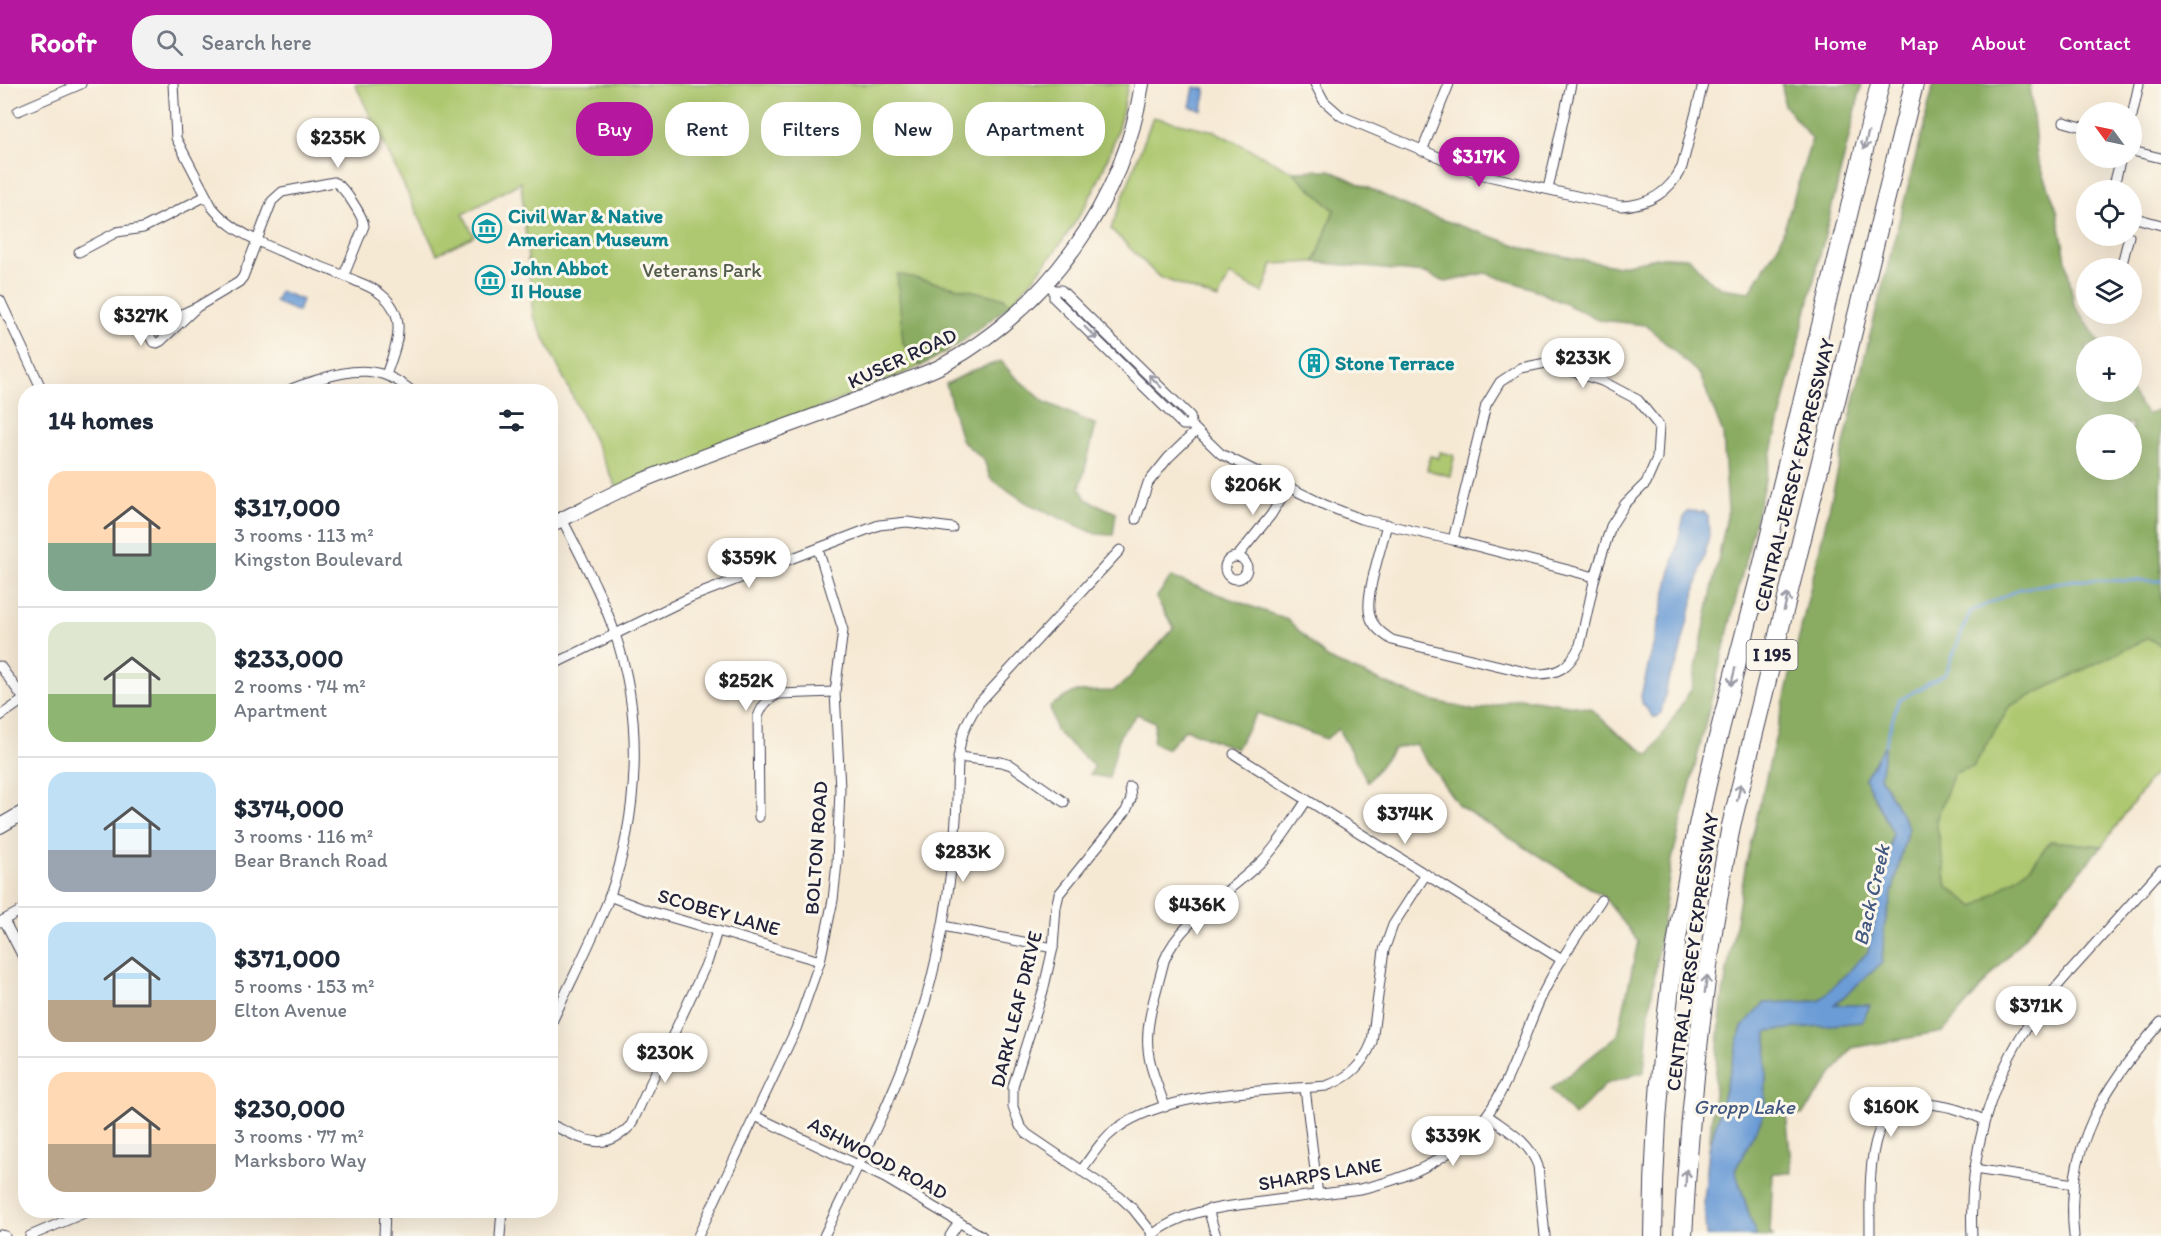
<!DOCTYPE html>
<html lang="en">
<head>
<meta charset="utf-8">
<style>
	body { margin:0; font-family:Itim,sans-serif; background:#f2f2f3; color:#1f2937; height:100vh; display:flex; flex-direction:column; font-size:22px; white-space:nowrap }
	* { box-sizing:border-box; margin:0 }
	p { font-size:20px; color:#747a83 }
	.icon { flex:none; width:33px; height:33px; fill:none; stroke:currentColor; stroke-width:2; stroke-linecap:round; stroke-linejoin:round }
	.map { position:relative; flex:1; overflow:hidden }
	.sheet { position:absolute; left:18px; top:300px; width:540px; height:834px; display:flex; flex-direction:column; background:#fff; border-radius:24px; box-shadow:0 6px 24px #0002 }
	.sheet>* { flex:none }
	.top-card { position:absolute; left:576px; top:18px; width:570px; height:54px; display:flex; gap:12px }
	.needle { width:39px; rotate:303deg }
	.buttons { position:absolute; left:2076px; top:18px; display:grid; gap:12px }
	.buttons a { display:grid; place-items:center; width:66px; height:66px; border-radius:50%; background:#fff; box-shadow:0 6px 24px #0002; font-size:30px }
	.price { position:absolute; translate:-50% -51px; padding:0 14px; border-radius:21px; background:#fff; color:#222; font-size:20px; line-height:39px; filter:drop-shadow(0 2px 3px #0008) }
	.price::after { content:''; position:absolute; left:50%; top:36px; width:18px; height:14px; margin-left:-9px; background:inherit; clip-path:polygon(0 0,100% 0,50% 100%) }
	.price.selected { background:#b5179e; color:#fff }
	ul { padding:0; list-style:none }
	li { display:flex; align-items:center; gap:18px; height:150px; padding:0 30px }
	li+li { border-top:2px solid #e0e1e3 }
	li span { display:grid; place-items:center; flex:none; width:168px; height:120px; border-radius:18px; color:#555 }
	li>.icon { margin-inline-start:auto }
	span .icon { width:72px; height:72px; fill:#fffc; stroke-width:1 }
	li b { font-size:26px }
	h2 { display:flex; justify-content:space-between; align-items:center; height:72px; padding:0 30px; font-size:26px }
	.pill { padding:0 21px; border-radius:24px; background:#fff; box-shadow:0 6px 24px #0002; font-size:21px; line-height:54px }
	.pill.selected { background:#b5179e; color:#fff }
	header { display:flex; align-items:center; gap:36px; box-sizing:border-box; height:84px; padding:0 30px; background:#b5179e; color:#fff }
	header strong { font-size:28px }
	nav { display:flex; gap:33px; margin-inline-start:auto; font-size:21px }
	.search { width:420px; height:54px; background:#f2f2f3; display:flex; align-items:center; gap:15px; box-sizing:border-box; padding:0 21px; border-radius:24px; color:#747a83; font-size:22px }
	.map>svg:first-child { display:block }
	.green { fill:#adc86f; stroke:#687555; stroke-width:1.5 }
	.forest { fill:#8aac62; stroke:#56674e; stroke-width:1.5; fill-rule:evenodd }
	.water { fill:#6c9cd6; stroke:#475f88; stroke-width:1.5 }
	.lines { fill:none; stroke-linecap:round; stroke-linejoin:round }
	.stream { stroke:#6c9cd6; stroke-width:3 }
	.street-casing { stroke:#424052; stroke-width:11 }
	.secondary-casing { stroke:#424052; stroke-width:16 }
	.highway-casing { stroke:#424052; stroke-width:20 }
	.street { stroke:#fff; stroke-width:9 }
	.secondary { stroke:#fff; stroke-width:14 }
	.highway { stroke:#fff; stroke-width:18 }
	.oneway { stroke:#9c9ca7 }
	.labels { text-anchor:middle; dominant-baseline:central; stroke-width:6; stroke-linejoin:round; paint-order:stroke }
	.shield { fill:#fbf7ec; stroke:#636270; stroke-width:1.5 }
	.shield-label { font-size:18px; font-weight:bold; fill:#22223b }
	.culture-label { font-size:20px; font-weight:bold; fill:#0d838f; stroke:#fbf7ec; text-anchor:start }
	.park-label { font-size:20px; fill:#535c4d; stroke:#fbf7ec }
	.street-label { font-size:20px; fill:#22223b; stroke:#fbf7ec }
	.water-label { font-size:21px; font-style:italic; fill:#435981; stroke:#fbf7ec }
</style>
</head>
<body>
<header>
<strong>Roofr</strong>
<div class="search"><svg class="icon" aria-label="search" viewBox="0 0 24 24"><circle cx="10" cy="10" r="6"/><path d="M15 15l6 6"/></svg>Search here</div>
<nav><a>Home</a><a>Map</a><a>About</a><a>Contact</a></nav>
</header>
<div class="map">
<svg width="2161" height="1152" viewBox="0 0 2161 1152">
	<rect width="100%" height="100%" fill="#fbf7ec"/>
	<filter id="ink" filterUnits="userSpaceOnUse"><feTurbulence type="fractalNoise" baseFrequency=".0167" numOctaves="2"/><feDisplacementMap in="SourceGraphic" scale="12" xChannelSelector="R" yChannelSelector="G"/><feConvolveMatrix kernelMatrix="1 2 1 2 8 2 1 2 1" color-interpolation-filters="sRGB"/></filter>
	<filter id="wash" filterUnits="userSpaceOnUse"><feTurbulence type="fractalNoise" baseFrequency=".008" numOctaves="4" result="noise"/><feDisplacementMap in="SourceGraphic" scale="24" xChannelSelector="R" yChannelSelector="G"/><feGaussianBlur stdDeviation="1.35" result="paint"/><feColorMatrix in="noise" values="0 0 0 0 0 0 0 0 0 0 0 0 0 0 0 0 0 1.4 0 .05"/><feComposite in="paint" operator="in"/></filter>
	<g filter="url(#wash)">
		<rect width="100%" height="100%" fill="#f6e9d4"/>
		<g class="green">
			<path d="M 355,0 L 1128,0 C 1112,93 1072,153 1010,221 L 1003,213 L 903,259 L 921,282 L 619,408 L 533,231 L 521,98 L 463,130 L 474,152 L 437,170 Z"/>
			<polygon points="1153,33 1214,47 1292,87 1334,126 1315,178 1273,180 1263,209 1230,191 1218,215 1159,193 1111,145"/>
			<polygon points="1440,368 1453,371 1454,374 1450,392 1427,386 1430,372 1439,374"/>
			<polygon points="2148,553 2161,562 2161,680 2102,762 2050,757 2032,782 1975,824 1947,802 1936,736 1954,689 1973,682 2010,622"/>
		</g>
		<g class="forest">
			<polygon points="1782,0 1862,0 1671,780 1649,930 1644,988 1606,1000 1574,1032 1551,1005 1618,951 1638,857 1603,812 1459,722 1415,660 1393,665 1368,698 1338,645 1326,655 1257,629 1236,665 1186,645 1167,665 1153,659 1155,638 1137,630 1120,651 1109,694 1090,691 1094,682 1056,647 1050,622 1074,608 1113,607 1127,596 1174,544 1156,514 1171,493 1288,536 1328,575 1419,613 1476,627 1519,614 1590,624 1616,648 1650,671 1692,604 1728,427 1723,350 1700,291 1646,241 1600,236 1531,204 1485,189 1446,198 1425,189 1315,178 1334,126 1292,87 1330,86 1417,127 1531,166 1615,182 1663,173 1689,174 1711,198 1721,204 1750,208 1780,158 1812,55 1784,21"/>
			<path d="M 1934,0 L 2030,0 L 2037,72 L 2057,126 L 2074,220 L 2102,262 L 2086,262 L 2086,308 L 2131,308 L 2147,331 L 2161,324 L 2161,562 L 2148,554 L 2010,622 L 1973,683 L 1954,689 L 1936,736 L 1947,802 L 1975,823 L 2032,782 L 2050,757 L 2102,762 L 1943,948 L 1852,964 L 1802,1031 L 1786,1028 L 1792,1089 L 1773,1089 L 1770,1148 L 1773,1152 L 1756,1152 L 1735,1086 L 1765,1028 L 1767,946 L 1862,937 L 1869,922 L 1833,922 L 1882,879 L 1884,843 L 1908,743 L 1880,692 L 1885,661 L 1865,695 L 1893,749 L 1868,869 L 1819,917 L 1764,920 L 1742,943 L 1709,1065 L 1722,916 L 1746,779 L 1864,275 ZM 2086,340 L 2132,340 L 2132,386 L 2086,386 Z"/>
			<polygon points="897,190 1004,214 1010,221 959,260 921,282 903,259"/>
			<polygon points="1001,277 1012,290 1045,318 1096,341 1080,404 1086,415 1116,429 1113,451 1096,450 1027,419 990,394 984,376 961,356 946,300 974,286"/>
		</g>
		<g class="water">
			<polygon points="1194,3 1206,5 1202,26 1190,23"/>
			<polygon points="280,207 302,216 298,228 275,218"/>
			<polygon points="1688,427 1704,428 1708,432 1709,452 1677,580 1669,593 1661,629 1657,633 1653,633 1642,619 1641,612 1684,432"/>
			<polygon points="1886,658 1880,692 1908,743 1884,843 1882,879 1834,921 1870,921 1862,938 1767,947 1765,1028 1735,1086 1756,1152 1706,1152 1704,1116 1709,1065 1742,943 1764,919 1819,917 1868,868 1893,749 1865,695"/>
		</g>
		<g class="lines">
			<polyline class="stream" points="1885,661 1898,617 1946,589 1970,528 2020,505 2073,496 2161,497"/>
		</g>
	</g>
	<g filter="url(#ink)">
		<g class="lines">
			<g class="street-casing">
				<g id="street">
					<path d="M 173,0 L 176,54 L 212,123 C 224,138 238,147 256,156 C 288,173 325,182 358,198 C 366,201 375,205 382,211 C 391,218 398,230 398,242 C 399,258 391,276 386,291"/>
					<path d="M 1315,0 L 1324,17 L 1341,32 L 1479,90 L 1621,122 C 1649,121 1669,109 1682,83 L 1703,0"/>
					<polyline points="18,27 81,0"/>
					<polyline points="2132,32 2139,0"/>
					<polyline points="2064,38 2086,44"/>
					<polyline points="1422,67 1449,0"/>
					<polyline points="2132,67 2161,74"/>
					<polyline points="1548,105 1571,0"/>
					<polyline points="2115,106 2114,101 2121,74"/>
					<polyline points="2132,133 2161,141"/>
					<polyline points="79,168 117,148 143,144 206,112"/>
					<polyline points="2121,184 2129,152"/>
					<polyline points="1050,203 1054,206 1054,214 1183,341 1191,341"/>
					<path d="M 1054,206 L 1061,206 L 1190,332 L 1191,341 L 1221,370 L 1325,421 L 1361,435 L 1453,456 L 1595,493 L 1580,561 C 1569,584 1558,591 1533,590 L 1392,556 C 1383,550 1373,543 1370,532 C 1364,513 1382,462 1387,440"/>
					<polyline points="0,216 43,308"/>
					<path d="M 197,223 L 161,257 L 157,259 L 153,258 L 150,252 L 151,247 L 156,242 L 197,223 L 239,198 L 243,193 L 272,117 L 282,108 L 334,98 C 343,101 363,132 364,142 L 344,191"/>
					<path d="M 286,308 C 295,302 306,300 317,296 C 353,284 382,281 413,308"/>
					<polyline points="1136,435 1148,399 1168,374 1196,347"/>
					<polyline points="1453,456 1486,321 1500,298 1521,284 1546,279 1602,297 1638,316 1659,342 1657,374 1646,399 1625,420 1611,442 1595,493"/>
					<polyline points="1237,473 1271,431 1288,403"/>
					<circle cx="1236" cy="484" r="11"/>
					<polyline points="0,582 24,615"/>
					<polyline points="550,582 691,513 879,441 907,438 952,444"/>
					<polyline points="0,632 26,614"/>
					<polyline points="1234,670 1562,876"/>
					<polyline points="958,673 1001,678 1011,681 1064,718"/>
					<polyline points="1130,703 1131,715 1126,727 1059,810 1056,823 1053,864 1043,907 1013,1002 1013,1023 1020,1042 1027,1050 1120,1113 1133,1125 1153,1150"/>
					<path d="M 759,733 L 758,633 C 762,621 768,615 779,610 L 835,608"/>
					<polyline points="609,812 646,826 820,877"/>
					<polyline points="4,836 26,879"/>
					<polyline points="0,838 26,824"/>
					<polyline points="943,842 1053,864"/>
					<path d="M 550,942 C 570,899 592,857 609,814 C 639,732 644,634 615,550 C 602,510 581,473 562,435"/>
					<polyline points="1305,1004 1318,1111"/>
					<path d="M 1165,1023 C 1159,1004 1149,984 1148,964 C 1145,938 1158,903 1164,877 C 1179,837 1233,806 1263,776 C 1281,758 1293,736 1307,716"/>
					<path d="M 1487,1031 C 1507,1046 1529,1057 1538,1082 L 1545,1152"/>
					<polyline points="755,1032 885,1094 982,1152"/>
					<path d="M 550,1040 C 581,1054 603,1071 631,1041 L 708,876 L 717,847"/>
					<polyline points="1974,1085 2074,1100"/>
					<path d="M 1081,1087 C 1092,1072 1101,1056 1116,1045 C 1167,1007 1265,1007 1326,1002 C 1349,994 1363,981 1372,958 L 1384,866 L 1393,841 L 1426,790"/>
					<polyline points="1208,1125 1216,1152"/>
					<polyline points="0,1151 5,1152"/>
					<polyline points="30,1152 91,1126"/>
					<polyline points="384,1152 385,1126"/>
					<polyline points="500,1152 502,1126"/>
					<polyline points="698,1152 796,945 820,877 833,816 837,779 840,705 835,608 843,546 818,465"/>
					<path d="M 824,1152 C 858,1080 898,1007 921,931 C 938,878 947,824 953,769 C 955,750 957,730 957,710 C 958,674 956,650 979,619 L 1120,466"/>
					<polyline points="950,1152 959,1138"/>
					<path d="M 1151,1152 C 1185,1124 1227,1123 1269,1117 C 1299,1113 1330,1109 1360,1105 C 1416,1093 1468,1067 1497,1015 C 1514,985 1525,950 1539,918 C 1555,882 1579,849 1601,816"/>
					<path d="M 1870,1152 C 1870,1122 1868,1078 1878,1050 C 1895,1004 1952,1021 1984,1036"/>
					<path d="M 1972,1152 C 1968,1075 1989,998 2032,935 C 2047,912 2066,892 2085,871 C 2110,843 2136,814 2161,786"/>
					<path d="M 2074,1152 C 2064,1063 2105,1001 2161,938"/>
				</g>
			</g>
			<g class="secondary-casing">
				<g id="secondary">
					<path d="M 550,441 C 579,427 607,412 636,399 C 679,381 724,365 767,349 C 812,333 856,317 899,299 C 914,293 931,288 945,280 C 1048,223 1124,117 1142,0"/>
					<polyline points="0,742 26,727"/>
				</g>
			</g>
			<g class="highway-casing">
				<g id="highway">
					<path d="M 1653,1152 C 1654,1007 1671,859 1703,718 C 1720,639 1742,561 1762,483 C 1802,322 1840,161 1880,0"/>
					<path d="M 1683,1152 C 1690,1014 1705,877 1731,742 L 1914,0"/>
				</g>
			</g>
			<use href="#street" class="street"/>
			<use href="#secondary" class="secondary"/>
			<use href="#highway" class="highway"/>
		</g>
		<defs><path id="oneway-shaft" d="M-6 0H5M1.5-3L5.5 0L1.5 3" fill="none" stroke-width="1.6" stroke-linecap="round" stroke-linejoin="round" transform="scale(1.5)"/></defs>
		<g class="oneway">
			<use href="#oneway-shaft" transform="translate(1866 57) rotate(104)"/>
			<use href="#oneway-shaft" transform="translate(1091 249) rotate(44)"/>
			<use href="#oneway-shaft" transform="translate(1155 297) rotate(-135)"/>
			<use href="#oneway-shaft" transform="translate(1786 518) rotate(-76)"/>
			<use href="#oneway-shaft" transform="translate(1733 593) rotate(104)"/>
			<use href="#oneway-shaft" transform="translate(1739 708) rotate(-78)"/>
			<use href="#oneway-shaft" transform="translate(1706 900) rotate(-82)"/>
			<use href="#oneway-shaft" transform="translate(1686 1094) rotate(-87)"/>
		</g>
	</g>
	<defs>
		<g id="museum-ring" transform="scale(1.5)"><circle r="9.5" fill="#fbf7ec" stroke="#0f9aa8" stroke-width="1.5"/><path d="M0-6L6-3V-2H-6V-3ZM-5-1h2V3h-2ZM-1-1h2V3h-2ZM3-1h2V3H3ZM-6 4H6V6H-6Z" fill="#0f9aa8"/></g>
		<g id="building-ring" transform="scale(1.5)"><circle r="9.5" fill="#fbf7ec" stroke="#0f9aa8" stroke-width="1.5"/><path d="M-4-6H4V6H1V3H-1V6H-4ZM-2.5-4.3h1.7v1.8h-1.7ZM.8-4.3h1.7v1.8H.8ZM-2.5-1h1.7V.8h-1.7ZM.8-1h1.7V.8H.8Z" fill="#0f9aa8"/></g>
	</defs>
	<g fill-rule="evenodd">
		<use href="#museum-ring" x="487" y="144"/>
		<use href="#museum-ring" x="490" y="196"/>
		<use href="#building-ring" x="1314" y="279"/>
	</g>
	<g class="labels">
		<rect class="shield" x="1746.5" y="556" width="51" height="30" rx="4.5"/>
		<g class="shield-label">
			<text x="1772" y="571">I 195</text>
		</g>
		<g class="culture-label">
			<text x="508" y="132">Civil War &amp; Native<tspan x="508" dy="23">American Museum</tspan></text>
			<text x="511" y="184">John Abbot<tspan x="511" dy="23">II House</tspan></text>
			<text x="1335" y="279">Stone Terrace</text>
		</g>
		<g class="park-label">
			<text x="702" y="186">Veterans Park</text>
		</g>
		<g class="street-label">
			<text transform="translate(902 274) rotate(-25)">KUSER ROAD</text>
			<text transform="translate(1794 391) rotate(-76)">CENTRAL JERSEY EXPRESSWAY</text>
			<text transform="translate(816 764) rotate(-86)">BOLTON ROAD</text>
			<text transform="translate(719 828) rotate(16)">SCOBEY LANE</text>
			<text transform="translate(1692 868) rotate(-82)">CENTRAL JERSEY EXPRESSWAY</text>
			<text transform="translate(1016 925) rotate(-76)">DARK LEAF DRIVE</text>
			<text transform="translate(878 1074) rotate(28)">ASHWOOD ROAD</text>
			<text transform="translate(1320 1090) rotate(-9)">SHARPS LANE</text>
		</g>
		<g class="water-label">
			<text transform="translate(1871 811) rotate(-77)">Back Creek</text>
			<text x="1744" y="1022">Gropp Lake</text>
		</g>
	</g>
</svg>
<div class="buttons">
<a><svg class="needle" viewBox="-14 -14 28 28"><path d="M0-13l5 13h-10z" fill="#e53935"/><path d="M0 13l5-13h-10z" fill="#747a83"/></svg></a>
<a><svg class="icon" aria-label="locate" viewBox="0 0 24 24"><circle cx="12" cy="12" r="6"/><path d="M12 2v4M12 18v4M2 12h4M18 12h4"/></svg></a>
<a><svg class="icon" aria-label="layers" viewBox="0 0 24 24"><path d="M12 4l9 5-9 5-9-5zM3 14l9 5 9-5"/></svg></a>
<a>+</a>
<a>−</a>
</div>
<b class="price" style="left:338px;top:85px">$235K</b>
<b class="price selected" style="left:1479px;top:104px">$317K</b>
<b class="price" style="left:141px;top:263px">$327K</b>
<b class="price" style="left:1583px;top:305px">$233K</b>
<b class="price" style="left:1253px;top:432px">$206K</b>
<b class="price" style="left:749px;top:505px">$359K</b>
<b class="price" style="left:746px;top:628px">$252K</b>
<b class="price" style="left:1405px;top:761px">$374K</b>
<b class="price" style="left:963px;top:799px">$283K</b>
<b class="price" style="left:1197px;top:852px">$436K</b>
<b class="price" style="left:2036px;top:953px">$371K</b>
<b class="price" style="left:665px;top:1000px">$230K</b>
<b class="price" style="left:1891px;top:1054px">$160K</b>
<b class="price" style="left:1453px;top:1083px">$339K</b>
<div class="top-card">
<a class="pill selected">Buy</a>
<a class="pill">Rent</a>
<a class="pill">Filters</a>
<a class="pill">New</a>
<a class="pill">Apartment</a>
</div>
<section class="sheet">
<h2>14 homes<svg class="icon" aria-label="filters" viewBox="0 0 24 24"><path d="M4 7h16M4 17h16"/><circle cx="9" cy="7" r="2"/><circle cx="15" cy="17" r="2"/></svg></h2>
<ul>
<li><span style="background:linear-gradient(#ffd9b3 60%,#7fa58c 0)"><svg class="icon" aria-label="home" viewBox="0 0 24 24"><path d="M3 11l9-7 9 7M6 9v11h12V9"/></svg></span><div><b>$317,000</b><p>3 rooms · 113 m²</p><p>Kingston Boulevard</p></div></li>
<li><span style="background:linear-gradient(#dfe7d0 60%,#8fb573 0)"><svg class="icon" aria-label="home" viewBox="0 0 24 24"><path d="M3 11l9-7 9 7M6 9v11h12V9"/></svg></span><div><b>$233,000</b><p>2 rooms · 74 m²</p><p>Apartment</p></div></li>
<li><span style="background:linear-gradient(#bfe0f5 65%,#9aa5b1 0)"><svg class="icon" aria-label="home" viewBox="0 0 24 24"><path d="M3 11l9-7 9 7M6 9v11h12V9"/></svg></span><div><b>$374,000</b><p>3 rooms · 116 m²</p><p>Bear Branch Road</p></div></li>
<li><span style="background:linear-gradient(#bfe0f5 65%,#b9a48a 0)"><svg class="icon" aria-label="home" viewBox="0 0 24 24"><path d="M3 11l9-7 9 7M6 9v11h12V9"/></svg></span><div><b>$371,000</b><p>5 rooms · 153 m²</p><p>Elton Avenue</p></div></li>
<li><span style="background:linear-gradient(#ffd9b3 60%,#b9a48a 0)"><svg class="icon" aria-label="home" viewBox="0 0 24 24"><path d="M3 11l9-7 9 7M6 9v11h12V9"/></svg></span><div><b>$230,000</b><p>3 rooms · 77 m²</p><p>Marksboro Way</p></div></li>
</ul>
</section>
</div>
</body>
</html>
